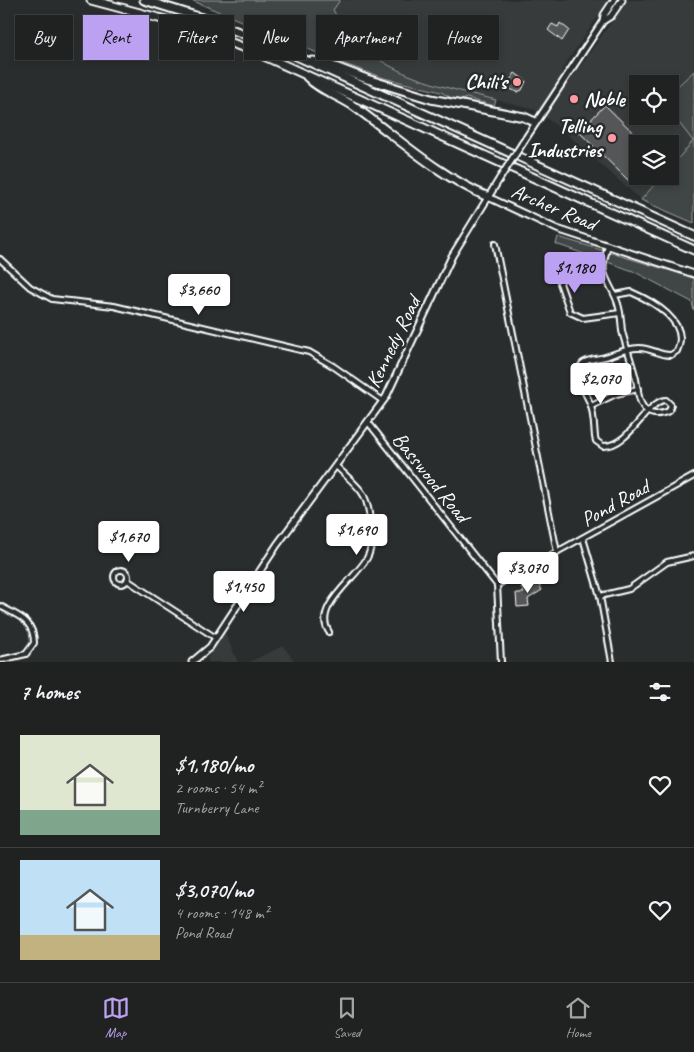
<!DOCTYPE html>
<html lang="en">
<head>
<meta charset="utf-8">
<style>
	body { margin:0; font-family:Caveat,sans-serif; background:#2d2f2f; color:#f1f3f6; height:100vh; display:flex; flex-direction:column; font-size:19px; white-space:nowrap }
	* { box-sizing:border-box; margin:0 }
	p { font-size:16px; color:#a2a4a5 }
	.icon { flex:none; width:28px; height:28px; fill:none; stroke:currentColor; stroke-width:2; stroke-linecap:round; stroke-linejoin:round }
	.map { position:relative; height:662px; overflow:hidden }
	.details { display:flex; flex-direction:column; background:#202222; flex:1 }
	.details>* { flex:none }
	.guide { position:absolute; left:15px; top:15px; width:665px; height:45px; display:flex; gap:10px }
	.fabs { position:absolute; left:629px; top:75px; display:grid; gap:10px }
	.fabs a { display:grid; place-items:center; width:50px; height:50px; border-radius:0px; background:#202222; box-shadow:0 2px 8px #0003,0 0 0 1px #3d3f40; font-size:25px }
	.price { position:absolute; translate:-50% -42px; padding:0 11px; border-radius:5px; background:#fff; color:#222; font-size:16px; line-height:32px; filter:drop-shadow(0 1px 2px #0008) }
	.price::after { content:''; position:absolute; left:50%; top:30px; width:15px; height:11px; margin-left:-8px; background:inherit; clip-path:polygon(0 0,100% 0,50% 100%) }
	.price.on { background:#bca0f2; color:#111 }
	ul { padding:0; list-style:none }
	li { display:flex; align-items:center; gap:15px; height:125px; padding:0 20px }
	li+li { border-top:1px solid #3d3f40 }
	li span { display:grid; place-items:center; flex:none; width:140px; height:100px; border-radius:0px; color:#555 }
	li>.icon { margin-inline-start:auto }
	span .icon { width:60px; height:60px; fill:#fffc; stroke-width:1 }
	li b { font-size:21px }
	h2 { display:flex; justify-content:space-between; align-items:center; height:60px; padding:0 20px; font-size:21px }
	.tag { padding:0 18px; border-radius:0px; background:#202222; box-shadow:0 2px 8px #0003,0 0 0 1px #3d3f40; font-size:18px; line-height:45px }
	.tag.on { background:#bca0f2; color:#111 }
	.menu { display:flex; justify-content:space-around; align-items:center; height:70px; border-top:1px solid #3d3f40; background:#202222; font-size:14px; color:#a2a4a5 }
	.menu a { display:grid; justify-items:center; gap:2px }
	.menu .on { color:#bca0f2 }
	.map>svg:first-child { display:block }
	.built { fill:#373a3b }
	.green { fill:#414445; stroke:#a0a2a2 }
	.building { fill:#555758; stroke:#fff }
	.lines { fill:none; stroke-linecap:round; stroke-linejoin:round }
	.street-casing { stroke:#fff; stroke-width:8 }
	.secondary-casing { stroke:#fff; stroke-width:9 }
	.highway-casing { stroke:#fff; stroke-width:11 }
	.street { stroke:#2a2d2e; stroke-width:4 }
	.secondary { stroke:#2a2d2e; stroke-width:5 }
	.highway { stroke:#2a2d2e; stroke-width:7 }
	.secondary-bridge-casing { stroke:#fff; stroke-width:9; stroke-linecap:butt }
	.secondary-bridge { stroke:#2a2d2e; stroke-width:5 }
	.poi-dot { fill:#ff9aa2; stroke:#2a2d2e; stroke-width:2 }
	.labels { text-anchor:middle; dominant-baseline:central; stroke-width:5; stroke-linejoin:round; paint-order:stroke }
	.poi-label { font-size:21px; font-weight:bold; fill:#fff; stroke:#2a2d2e; text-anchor:end }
	.street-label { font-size:21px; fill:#fff; stroke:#2a2d2e }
</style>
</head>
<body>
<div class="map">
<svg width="694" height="662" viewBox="0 0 694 662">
	<rect width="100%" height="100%" fill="#2a2d2e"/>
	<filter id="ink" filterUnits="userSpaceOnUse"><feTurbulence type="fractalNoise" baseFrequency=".02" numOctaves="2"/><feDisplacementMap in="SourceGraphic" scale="10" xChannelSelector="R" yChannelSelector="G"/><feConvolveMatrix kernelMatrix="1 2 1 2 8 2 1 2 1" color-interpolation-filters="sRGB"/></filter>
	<g filter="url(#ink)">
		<g class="built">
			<polygon points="340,0 609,0 561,71 572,78 627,0 694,0 694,71 670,93 670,84 638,84 638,116 670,116 670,111 694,141 670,168 670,144 638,144 638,176 662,176 641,200 560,128 535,110 415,79 386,65 341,25 333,10"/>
			<polygon points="225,633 238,662 209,662 207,658"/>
			<polygon points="283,646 295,662 249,662"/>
		</g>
		<g class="green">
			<path d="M 191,0 L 340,0 L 333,10 C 370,74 430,83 496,100 L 494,106 L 467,98 L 457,101 L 441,92 L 384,78 L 339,62 Z"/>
			<polygon points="694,71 694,223 641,200 662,176 670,176 670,168 693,141 670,111 670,93"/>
			<polygon points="558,237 694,278 694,311 692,302 633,271 556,244"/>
		</g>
		<g class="building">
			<polygon points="560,23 569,30 562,41 548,30 552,24 558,27"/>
			<polygon points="515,73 526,81 522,90 517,92 508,88 510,84 508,83"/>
			<polygon points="605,105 645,144 638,144 638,172 629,181 579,132"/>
			<polygon points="536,580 542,590 528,599 529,606 517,607 516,593 524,593 521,587"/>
		</g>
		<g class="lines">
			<g class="street-casing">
				<g id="street">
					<polyline points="495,244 557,552"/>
					<path d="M 608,246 C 606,254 602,263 604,272 C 607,283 615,293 618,304 C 621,313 621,322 622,331 C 626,347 632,362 636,379 C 638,389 638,404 647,411 C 653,416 662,414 669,411 L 671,405 L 666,400 C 647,400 630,447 603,446 L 596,441 L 595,437 C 594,427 594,416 591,406 C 588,395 571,375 583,363 C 588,359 598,359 605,357 C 615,354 627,348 638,348 C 650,347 660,356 671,355 L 677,351 C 691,322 652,301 631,292 L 615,295"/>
					<polyline points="0,259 30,287 52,299 114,306 309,352 333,366 383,401"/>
					<path d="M 605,275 C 590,282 578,269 564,275 L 560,283 L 570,312 L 583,318 L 620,313"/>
					<polyline points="591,406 616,394 638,389"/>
					<polyline points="368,422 497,585 501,662"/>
					<polyline points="583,538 600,596 612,662"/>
					<circle cx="121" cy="577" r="7"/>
					<polyline points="127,580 216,638"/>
					<polyline points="497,585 694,476"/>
					<polyline points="600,596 629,589 667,562 694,556"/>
					<path d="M 0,606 C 18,616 34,620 34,643 L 26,654 L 0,660"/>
					<path d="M 329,632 C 312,607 356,579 367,558 C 373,547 372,532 370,520 C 369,510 367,499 361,491 C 354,482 344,474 336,466"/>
				</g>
			</g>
			<g class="secondary-casing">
				<g id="secondary">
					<polyline points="603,21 611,16 622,0"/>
					<polyline points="522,144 603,21 604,15 614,0"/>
					<polyline points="488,197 557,229 694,274"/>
					<polyline points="192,662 210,647 277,545 386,397 452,256 500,178"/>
				</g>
			</g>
			<g class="highway-casing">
				<g id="highway">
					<polyline points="91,0 181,24 253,51 694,250"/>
					<polyline points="144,0 202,18 270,44 694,236"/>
					<polyline points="312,61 322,62 367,79 431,99 524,117 535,122"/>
					<path d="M 307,77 C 319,90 337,95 352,105 C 397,137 437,175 488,197"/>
				</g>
			</g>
			<use href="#street" class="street"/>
			<use href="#secondary" class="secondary"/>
			<use href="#highway" class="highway"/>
			<g class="secondary-bridge-casing">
				<polyline id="secondary-bridge" points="500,178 522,144"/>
			</g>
			<use href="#secondary-bridge" class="secondary-bridge"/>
		</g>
	</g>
	<g class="poi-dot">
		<circle cx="517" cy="82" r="5"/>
		<circle cx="574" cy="99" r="5"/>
		<circle cx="612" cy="138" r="5"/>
	</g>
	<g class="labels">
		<g class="poi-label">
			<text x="507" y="82">Chili's</text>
			<text x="584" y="99" text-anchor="start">Noble</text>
			<text x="602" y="126">Telling<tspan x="602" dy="24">Industries</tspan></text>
		</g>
		<g class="street-label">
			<text transform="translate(554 207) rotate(23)">Archer Road</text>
			<text transform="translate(393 342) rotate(-64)">Kennedy Road</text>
			<text transform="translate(431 477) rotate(51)">Basswood Road</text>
			<text transform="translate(615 503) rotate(-29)">Pond Road</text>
		</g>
	</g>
</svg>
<div class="fabs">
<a><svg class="icon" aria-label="locate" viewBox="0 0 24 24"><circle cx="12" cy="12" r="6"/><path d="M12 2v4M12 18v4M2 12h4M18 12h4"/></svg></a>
<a><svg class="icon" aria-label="layers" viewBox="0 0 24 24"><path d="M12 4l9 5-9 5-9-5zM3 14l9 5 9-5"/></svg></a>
</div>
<b class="price on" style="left:575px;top:294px">$1,180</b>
<b class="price" style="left:199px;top:316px">$3,660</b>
<b class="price" style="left:601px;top:405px">$2,070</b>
<b class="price" style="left:357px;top:556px">$1,690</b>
<b class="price" style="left:129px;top:563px">$1,670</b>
<b class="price" style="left:528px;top:594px">$3,070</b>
<b class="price" style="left:244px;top:613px">$1,450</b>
<div class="guide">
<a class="tag">Buy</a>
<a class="tag on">Rent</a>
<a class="tag">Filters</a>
<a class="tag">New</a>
<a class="tag">Apartment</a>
<a class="tag">House</a>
</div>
</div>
<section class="details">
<h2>7 homes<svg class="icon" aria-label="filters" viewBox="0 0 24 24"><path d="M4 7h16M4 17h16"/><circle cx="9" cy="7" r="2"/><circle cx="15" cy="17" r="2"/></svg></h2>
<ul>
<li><span style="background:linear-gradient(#dfe7d0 75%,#7fa58c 0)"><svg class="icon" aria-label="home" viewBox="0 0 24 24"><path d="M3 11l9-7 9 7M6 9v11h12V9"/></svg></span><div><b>$1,180/mo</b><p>2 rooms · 54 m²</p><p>Turnberry Lane</p></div><svg class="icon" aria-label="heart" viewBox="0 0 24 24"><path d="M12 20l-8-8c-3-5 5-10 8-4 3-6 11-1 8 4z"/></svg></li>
<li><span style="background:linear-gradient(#bfe0f5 75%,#c2b280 0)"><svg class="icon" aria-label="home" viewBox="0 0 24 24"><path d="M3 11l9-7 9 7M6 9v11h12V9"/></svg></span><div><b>$3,070/mo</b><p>4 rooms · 148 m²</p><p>Pond Road</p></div><svg class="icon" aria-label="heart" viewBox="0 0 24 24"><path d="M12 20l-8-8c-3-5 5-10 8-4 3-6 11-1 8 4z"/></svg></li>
</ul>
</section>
<nav class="menu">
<a class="on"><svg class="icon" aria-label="map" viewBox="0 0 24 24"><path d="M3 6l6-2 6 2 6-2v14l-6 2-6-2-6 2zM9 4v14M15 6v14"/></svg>Map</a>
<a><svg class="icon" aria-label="saved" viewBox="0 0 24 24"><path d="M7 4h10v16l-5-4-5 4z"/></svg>Saved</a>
<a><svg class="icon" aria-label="home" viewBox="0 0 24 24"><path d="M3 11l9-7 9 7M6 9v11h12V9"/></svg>Home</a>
</nav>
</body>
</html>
